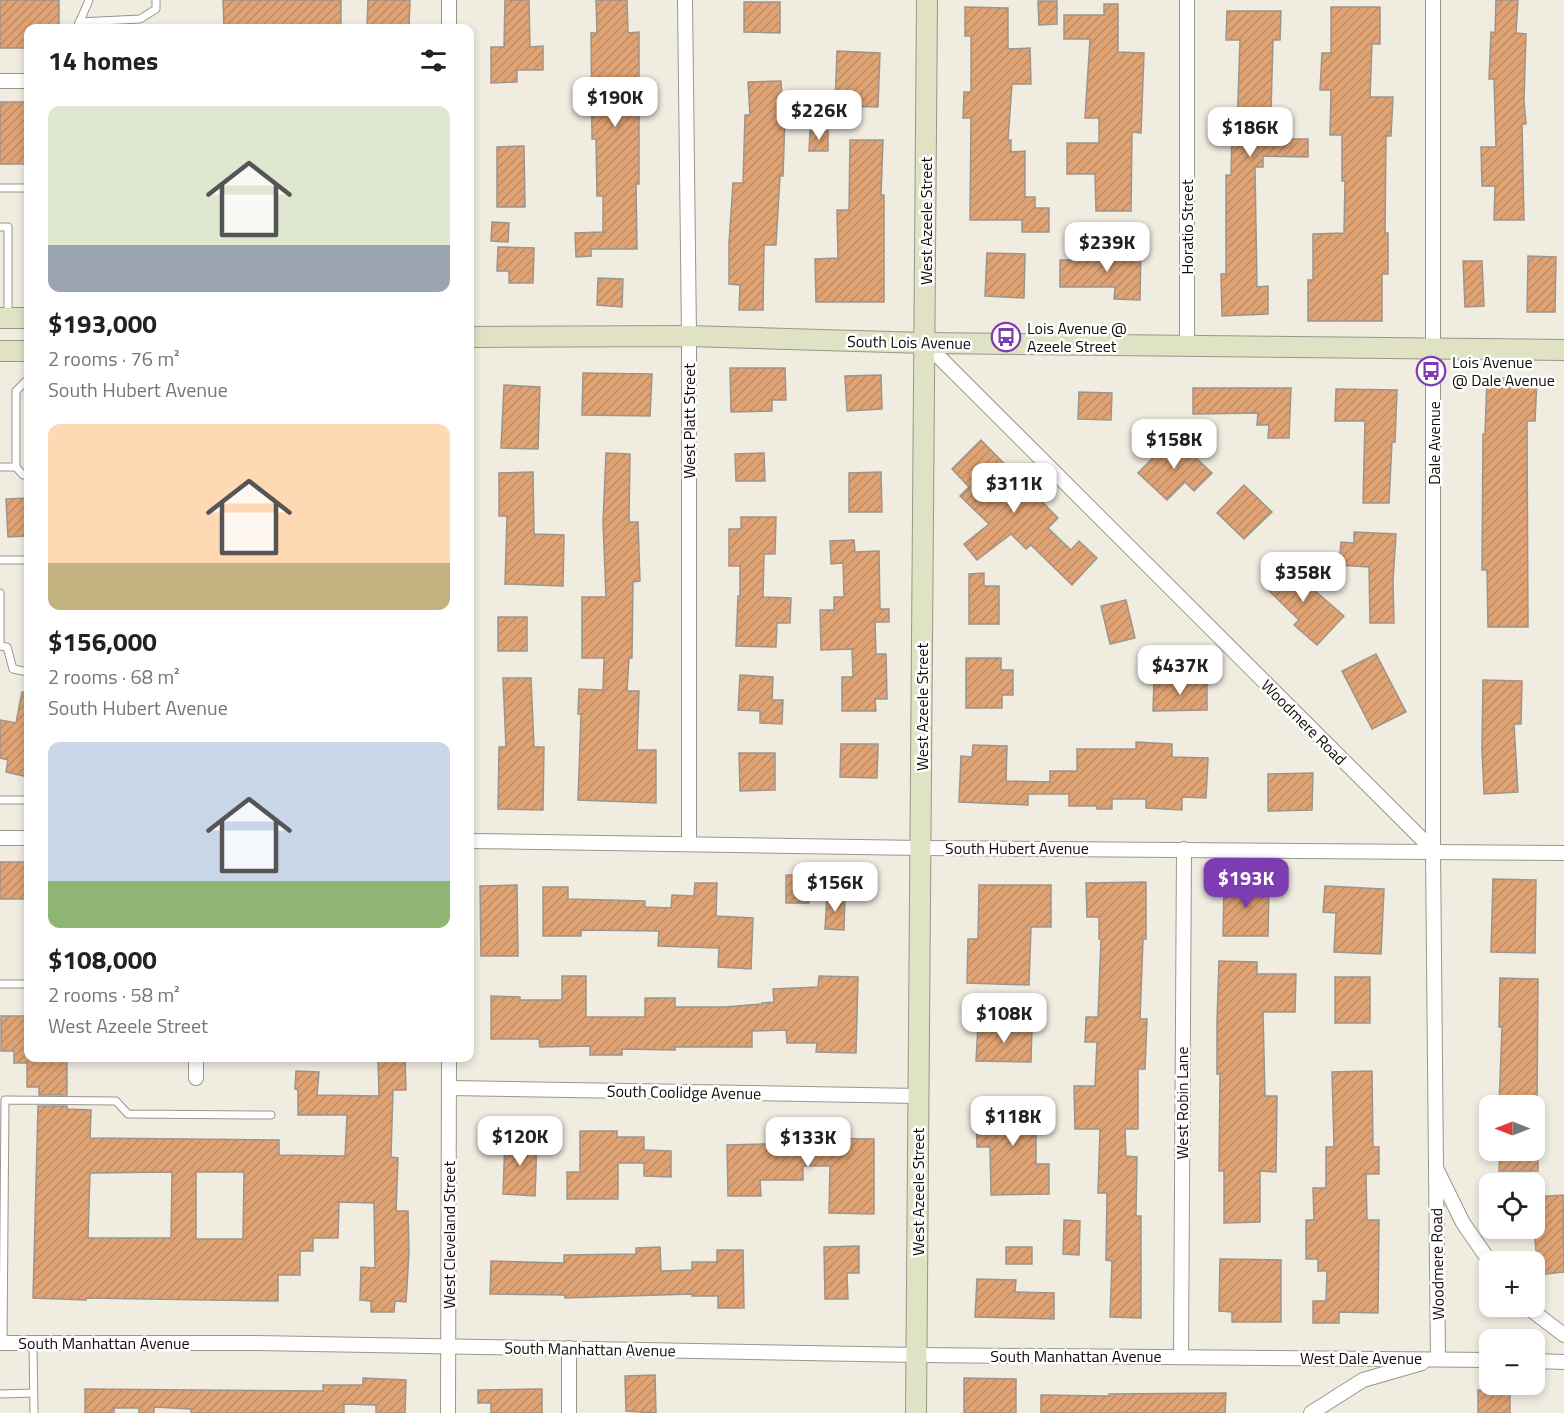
<!DOCTYPE html>
<html lang="en">
<head>
<meta charset="utf-8">
<style>
	body { margin:0; font-family:"Titillium Web",sans-serif; background:#f6f6f6; color:#222; height:100vh; display:flex; flex-direction:column; font-size:22px; white-space:nowrap }
	* { box-sizing:border-box; margin:0 }
	p { font-size:20px; color:#767676 }
	.icon { flex:none; width:33px; height:33px; fill:none; stroke:currentColor; stroke-width:2; stroke-linecap:round; stroke-linejoin:round }
	.map { position:relative; flex:1; overflow:hidden }
	.details { position:absolute; left:24px; top:24px; width:450px; height:1038px; display:flex; flex-direction:column; background:#fff; border-radius:12px; box-shadow:0 3px 9px #0003 }
	.details>* { flex:none }
	.needle { width:39px; rotate:270deg }
	.buttons { position:absolute; left:1479px; top:1095px; display:grid; gap:12px }
	.buttons a { display:grid; place-items:center; width:66px; height:66px; border-radius:12px; background:#fff; box-shadow:0 3px 9px #0003; font-size:30px }
	.price { position:absolute; translate:-50% -51px; padding:0 14px; border-radius:12px; background:#fff; color:#222; font-size:20px; line-height:39px; filter:drop-shadow(0 2px 3px #0008) }
	.price::after { content:''; position:absolute; left:50%; top:36px; width:18px; height:14px; margin-left:-9px; background:inherit; clip-path:polygon(0 0,100% 0,50% 100%) }
	.price.current { background:#7d3cb1; color:#fff }
	ul { padding:0; list-style:none }
	li { display:grid; align-content:center; gap:12px; height:318px; padding:0 24px }
	li span { display:grid; place-items:center; height:186px; border-radius:12px; color:#555 }
	li>.icon { margin-inline-start:auto }
	span .icon { width:108px; height:108px; fill:#fffc; stroke-width:1 }
	li b { font-size:26px }
	h2 { display:flex; justify-content:space-between; align-items:center; height:72px; padding:0 24px; font-size:26px }
	.map>svg:first-child { display:block }
	.building { fill:url(#building-hatch); stroke:#9f948c; stroke-width:1.5; fill-rule:evenodd }
	.lines { fill:none; stroke-linecap:round; stroke-linejoin:round }
	.lane-casing { stroke:#9b968b; stroke-width:9 }
	.street-casing { stroke:#9b968b; stroke-width:16 }
	.secondary-casing { stroke:#9b968b; stroke-width:22 }
	.lane { stroke:#fff; stroke-width:7 }
	.street { stroke:#fff; stroke-width:14 }
	.secondary { stroke:#dfe2c3; stroke-width:20 }
	.labels { text-anchor:middle; dominant-baseline:central; stroke-width:5; stroke-linejoin:round; paint-order:stroke }
	.street-label { font-size:16px; fill:#0f0d09; stroke:#fff }
	.poi-label { font-size:16px; fill:#0f0d09; stroke:#fff; text-anchor:start }
</style>
</head>
<body>
<div class="map">
<svg width="1564" height="1413" viewBox="0 0 1564 1413">
	<defs>
		<pattern id="building-hatch" width="6" height="6" patternUnits="userSpaceOnUse" patternTransform="scale(1.5)"><rect width="6" height="6" fill="#dfa374"/><path d="M-1 1l2-2M0 6l6-6M5 7l2-2" fill="none" stroke="#be8b63"/></pattern>
	</defs>
	<rect width="100%" height="100%" fill="#f1ece0"/>
	<g class="building">
		<polygon points="0,0 59,0 59,28 28,28 28,48 0,48"/>
		<polygon points="223,0 341,0 341,28 224,28"/>
		<polygon points="368,0 410,0 409,28 367,28"/>
		<polygon points="505,0 529,0 530,47 543,46 543,70 517,70 517,82 491,83 491,47 504,47"/>
		<polygon points="596,0 627,0 628,33 639,32 639,184 636,184 637,249 591,249 591,256 576,257 575,233 603,232 603,196 597,196 596,139 592,139 591,33 597,33"/>
		<polygon points="1496,0 1518,0 1516,33 1526,34 1524,101 1526,124 1522,124 1524,220 1494,220 1495,186 1482,186 1481,147 1496,147 1494,79 1489,79 1491,32 1495,33"/>
		<polygon points="1038,1 1057,1 1057,24 1039,25"/>
		<polygon points="744,2 780,2 780,33 744,32"/>
		<polygon points="1104,4 1118,4 1118,52 1144,53 1141,133 1132,132 1131,211 1096,211 1095,174 1067,174 1067,143 1099,143 1099,118 1085,118 1090,39 1064,39 1064,15 1104,15"/>
		<polygon points="965,7 1008,8 1008,49 1030,48 1031,84 1012,84 1008,140 1011,140 1011,152 1025,151 1025,197 1035,197 1035,208 1049,208 1049,232 1022,232 1022,220 970,220 971,118 963,118 964,92 971,92 971,36 965,36"/>
		<polygon points="1331,7 1380,7 1380,44 1372,44 1370,97 1393,97 1391,136 1386,136 1385,233 1388,233 1388,274 1382,274 1382,321 1308,321 1308,280 1313,280 1313,234 1344,233 1345,181 1342,181 1342,135 1330,135 1331,90 1320,90 1322,53 1331,53"/>
		<polygon points="1227,11 1281,11 1280,40 1273,40 1271,112 1263,112 1263,139 1308,139 1308,157 1263,156 1263,167 1255,167 1257,287 1268,286 1268,314 1222,316 1221,274 1226,274 1226,175 1231,175 1232,130 1237,130 1240,40 1226,40"/>
		<polygon points="837,51 880,53 878,107 835,106"/>
		<polygon points="781,81 783,117 785,117 783,176 780,176 776,245 764,245 763,310 739,310 740,285 729,284 729,243 733,183 743,183 745,115 750,115 748,82"/>
		<polygon points="0,102 28,102 28,158 25,158 25,164 0,164"/>
		<polygon points="810,131 828,131 828,151 809,151"/>
		<polygon points="850,140 883,140 881,195 884,195 884,302 816,302 815,259 838,258 837,210 849,210"/>
		<polygon points="524,146 525,207 497,207 497,147"/>
		<polygon points="492,222 509,223 508,242 491,241"/>
		<polygon points="1115,245 1141,245 1140,300 1114,299 1115,287 1060,287 1060,260 1115,260"/>
		<polygon points="498,247 534,248 533,283 509,283 509,271 497,271"/>
		<polygon points="987,253 1025,254 1024,298 985,296"/>
		<polygon points="1528,256 1556,257 1555,312 1527,312"/>
		<polygon points="1463,261 1482,261 1484,306 1465,307"/>
		<polygon points="598,278 623,279 622,307 597,305"/>
		<polygon points="730,368 785,368 786,400 772,400 772,411 731,412"/>
		<polygon points="583,373 652,374 650,416 582,415"/>
		<polygon points="881,375 882,409 847,411 845,376"/>
		<polygon points="1487,378 1537,379 1535,421 1527,421 1528,627 1488,627 1487,570 1482,570 1483,434 1485,434"/>
		<polygon points="504,385 540,387 538,449 501,448"/>
		<polygon points="1193,388 1291,388 1289,438 1268,438 1269,425 1257,425 1258,413 1193,414"/>
		<polygon points="1336,389 1397,390 1395,442 1392,442 1389,503 1363,503 1365,421 1335,421"/>
		<polygon points="1079,392 1112,393 1111,420 1078,419"/>
		<polygon points="1174,437 1212,473 1194,491 1185,482 1167,500 1138,473"/>
		<polygon points="981,440 1058,518 1048,528 1071,550 1079,541 1097,558 1072,585 1031,545 1026,549 1011,534 977,560 964,544 989,524 960,496 969,487 952,469"/>
		<polygon points="606,453 630,454 629,522 638,522 640,581 633,582 632,658 629,658 627,691 639,691 637,750 656,750 656,803 578,800 581,714 578,714 579,689 603,690 604,658 582,658 582,597 606,597 603,522"/>
		<polygon points="764,453 765,481 736,481 735,454"/>
		<polygon points="533,472 534,534 564,535 563,586 505,584 507,516 499,516 499,473"/>
		<polygon points="881,472 882,512 849,512 849,473"/>
		<polygon points="1244,485 1272,512 1244,539 1217,513"/>
		<polygon points="28,498 28,536 8,537 6,499"/>
		<polygon points="741,517 776,517 775,554 764,554 763,597 791,598 790,623 777,623 776,647 736,646 738,596 740,596 740,566 729,566 729,529 741,529"/>
		<polygon points="1354,532 1396,534 1393,581 1394,623 1370,623 1369,567 1339,565 1341,542 1354,543"/>
		<polygon points="854,540 855,552 879,551 880,609 889,609 889,622 875,622 876,654 886,654 887,699 875,699 876,711 842,711 842,677 853,677 852,649 821,650 820,610 834,610 834,597 844,597 843,563 831,564 830,541"/>
		<polygon points="1286,560 1308,581 1306,583 1344,616 1317,645 1294,625 1299,620 1262,584"/>
		<polygon points="984,573 984,586 999,586 999,624 969,624 969,574"/>
		<polygon points="1126,600 1135,638 1110,644 1101,606"/>
		<rect x="498" y="617" width="29" height="34"/>
		<polygon points="1376,654 1406,712 1372,729 1342,671"/>
		<polygon points="966,658 1001,658 1001,670 1013,670 1013,695 1002,695 1002,708 966,708"/>
		<polygon points="740,675 773,677 772,700 783,700 782,724 760,723 760,711 738,710"/>
		<polygon points="503,678 531,678 534,747 544,747 543,810 498,809 499,747 506,747"/>
		<polygon points="1483,680 1522,681 1521,724 1514,724 1518,792 1484,794 1482,749"/>
		<polygon points="1154,681 1207,681 1207,710 1153,711"/>
		<polygon points="22,692 28,692 28,777 6,772 8,760 0,758 0,720 16,723"/>
		<polygon points="1136,742 1172,744 1172,757 1208,758 1206,798 1182,797 1182,810 1146,808 1146,799 1112,799 1112,809 1097,809 1097,806 1069,806 1069,794 1028,794 1028,805 959,802 961,756 972,757 973,745 1007,746 1006,781 1050,782 1050,771 1077,771 1077,749 1136,749"/>
		<polygon points="841,744 878,744 877,778 840,777"/>
		<polygon points="739,753 775,753 775,790 740,791"/>
		<polygon points="1313,773 1312,810 1268,811 1268,774"/>
		<rect x="0" y="862" width="28" height="37"/>
		<rect x="786" y="875" width="23" height="28"/>
		<polygon points="1493,879 1536,880 1535,953 1491,952"/>
		<polygon points="1146,882 1146,939 1143,939 1140,1019 1147,1019 1145,1069 1138,1069 1138,1129 1125,1129 1126,1156 1137,1157 1136,1216 1141,1216 1141,1318 1110,1317 1112,1261 1106,1260 1107,1193 1098,1193 1100,1129 1075,1129 1074,1086 1095,1086 1097,1042 1085,1042 1086,1017 1098,1017 1101,939 1099,939 1099,917 1087,917 1086,883"/>
		<polygon points="1224,882 1269,882 1268,936 1223,936"/>
		<polygon points="695,883 717,883 716,916 753,918 751,969 718,967 719,948 658,946 659,931 581,930 581,936 543,936 543,887 568,887 568,899 645,901 645,907 671,908 672,895 694,896"/>
		<polygon points="517,885 518,956 481,956 480,886"/>
		<polygon points="979,885 1051,885 1051,927 1031,927 1029,985 967,983 968,939 978,939"/>
		<polygon points="1325,886 1384,889 1381,954 1334,952 1336,913 1323,912"/>
		<polygon points="827,895 845,896 844,930 825,929"/>
		<polygon points="1219,961 1257,962 1257,974 1296,974 1295,1012 1263,1012 1265,1096 1277,1096 1276,1172 1260,1171 1260,1222 1224,1223 1224,1171 1219,1171 1220,1074 1217,1074 1217,1021"/>
		<polygon points="562,976 586,976 586,1017 645,1017 645,998 675,998 675,1007 724,1007 762,1004 762,1003 774,1002 773,989 818,987 819,976 858,977 856,1053 816,1052 817,1043 787,1043 786,1030 752,1031 752,1047 675,1047 675,1050 622,1049 622,1055 590,1055 590,1046 540,1047 539,1039 491,1039 491,996 520,997 520,1000 562,1000"/>
		<rect x="1335" y="977" width="35" height="46"/>
		<polygon points="1500,978 1538,979 1537,1106 1499,1106 1502,1027 1499,1027"/>
		<polygon points="1,1016 28,1016 28,1058 67,1058 67,1095 39,1095 39,1087 27,1087 27,1063 14,1063 14,1051 1,1051"/>
		<polygon points="978,1026 1032,1027 1031,1062 976,1061"/>
		<path d="M 378,1058 L 405,1058 L 406,1090 L 393,1090 L 391,1157 L 398,1158 L 396,1211 L 408,1211 L 409,1252 L 406,1302 L 395,1301 L 394,1312 L 371,1312 L 371,1301 L 360,1300 L 361,1267 L 375,1268 L 374,1203 L 339,1202 L 338,1238 L 313,1238 L 313,1251 L 300,1251 L 300,1275 L 278,1275 L 278,1301 L 86,1298 L 86,1300 L 33,1298 L 38,1106 L 67,1106 L 67,1109 L 91,1110 L 90,1138 L 279,1140 L 279,1155 L 345,1156 L 347,1115 L 298,1115 L 298,1090 L 295,1089 L 296,1071 L 319,1072 L 317,1095 L 379,1096 ZM 172,1172 L 171,1238 L 88,1238 L 90,1173 ZM 196,1172 L 244,1172 L 243,1239 L 196,1239 Z"/>
		<polygon points="1372,1071 1373,1147 1379,1147 1379,1174 1366,1174 1367,1220 1379,1220 1378,1313 1339,1312 1339,1323 1313,1323 1313,1301 1326,1301 1327,1271 1318,1271 1318,1259 1306,1259 1306,1220 1314,1220 1313,1188 1326,1188 1326,1147 1334,1147 1332,1072"/>
		<polygon points="1048,1103 1048,1117 1036,1117 1036,1164 1049,1164 1049,1194 991,1195 990,1147 977,1147 976,1104"/>
		<polygon points="580,1131 617,1131 617,1137 644,1137 644,1150 671,1151 671,1177 644,1176 644,1163 618,1163 618,1199 567,1199 567,1172 580,1172"/>
		<polygon points="767,1137 874,1139 874,1214 829,1213 830,1166 803,1166 803,1180 760,1180 761,1196 728,1196 727,1145 767,1144"/>
		<polygon points="505,1139 537,1140 535,1196 503,1194"/>
		<polygon points="1500,1150 1538,1150 1538,1171 1499,1171"/>
		<polygon points="1563,1195 1564,1272 1538,1275 1534,1228 1534,1197"/>
		<polygon points="1064,1220 1080,1221 1079,1255 1063,1254"/>
		<polygon points="859,1246 859,1273 847,1273 848,1299 825,1299 824,1247"/>
		<polygon points="660,1247 661,1271 692,1270 692,1262 717,1262 717,1250 743,1250 744,1308 718,1308 718,1296 692,1296 692,1294 565,1298 565,1295 490,1294 491,1261 564,1263 564,1255 636,1254 636,1248"/>
		<rect x="1006" y="1247" width="26" height="17"/>
		<polygon points="1220,1259 1281,1260 1281,1322 1232,1322 1232,1312 1219,1311"/>
		<polygon points="977,1279 1016,1280 1015,1292 1054,1293 1054,1319 975,1317"/>
		<polygon points="655,1375 656,1413 626,1411 625,1376"/>
		<polygon points="363,1378 406,1380 405,1413 376,1413 376,1405 344,1404 344,1413 191,1413 191,1409 154,1407 154,1413 139,1413 139,1408 114,1408 114,1413 85,1413 85,1389 323,1391 323,1385 363,1385"/>
		<polygon points="964,1378 1016,1379 1016,1413 964,1413"/>
		<polygon points="542,1389 542,1413 491,1413 491,1403 478,1403 478,1390"/>
		<rect x="1478" y="1390" width="32" height="23"/>
		<polygon points="1226,1393 1225,1413 1041,1413 1041,1395 1109,1396 1109,1394"/>
	</g>
	<g class="lines">
		<g class="lane-casing">
			<g id="lane">
				<polyline points="79,22 140,19 156,9 156,0"/>
				<polyline points="77,28 89,0"/>
				<polyline points="0,188 28,188"/>
				<polyline points="0,227 8,227 8,315"/>
				<polyline points="0,467 16,467 16,391 26,381 28,381"/>
				<polyline points="16,467 23,475 28,475"/>
				<polyline points="0,560 28,560"/>
				<polyline points="0,593 0,646"/>
				<polyline points="0,646 7,647 13,669 28,672"/>
				<polyline points="0,800 28,800"/>
				<polyline points="0,984 28,984"/>
				<polyline points="3,1343 5,1100 116,1101 128,1114 271,1115"/>
				<polyline points="33,1343 34,1413"/>
				<polyline points="0,1394 33,1393"/>
			</g>
		</g>
		<g class="street-casing">
			<g id="street">
				<polyline points="685,0 689,336 689,843"/>
				<polyline points="1433,0 1433,850"/>
				<polyline points="449,28 449,0"/>
				<polyline points="0,81 28,81"/>
				<polyline points="925,343 1433,850 1436,1168 1463,1223 1490,1262"/>
				<polyline points="1187,346 1187,0"/>
				<polyline points="0,838 28,838"/>
				<polyline points="470,841 921,848 1564,853"/>
				<polyline points="196,1078 196,1058"/>
				<polyline points="449,1088 919,1096"/>
				<polyline points="1436,1172 1438,1359"/>
				<polyline points="1526,1306 1564,1335"/>
				<polyline points="0,1343 256,1343 917,1355 1490,1360"/>
				<polyline points="1181,1357 1184,849"/>
				<polyline points="1534,1361 1564,1362"/>
				<polyline points="448,1413 449,1058"/>
				<polyline points="569,1413 569,1348"/>
				<polyline points="1311,1413 1363,1380 1422,1363"/>
			</g>
		</g>
		<g class="secondary-casing">
			<g id="secondary">
				<polyline points="0,318 28,318"/>
				<polyline points="470,337 689,336 925,343 1564,350"/>
				<polyline points="0,351 28,351"/>
				<polyline points="916,1413 927,0"/>
			</g>
		</g>
		<use href="#lane" class="lane"/>
		<use href="#street" class="street"/>
		<use href="#secondary" class="secondary"/>
	</g>
	<defs>
		<g id="bus-ring" transform="scale(1.5)"><circle r="9.5" fill="#fff" stroke="#7d3cb1" stroke-width="1.5"/><path d="M-5-6H5V4H4V6H2V4H-2V6H-4V4H-5ZM-3.5-4V0h7V-4ZM-3.5 1.2v1.5H-2V1.2ZM2 1.2v1.5H3.5V1.2Z" fill="#7d3cb1"/></g>
	</defs>
	<g fill-rule="evenodd">
		<use href="#bus-ring" x="1006" y="337"/>
		<use href="#bus-ring" x="1431" y="371"/>
	</g>
	<g class="labels">
		<g class="street-label">
			<text transform="translate(926 221) rotate(-90)">West Azeele Street</text>
			<text transform="translate(1187 227) rotate(-90)">Horatio Street</text>
			<text transform="translate(909 342) rotate(1)">South Lois Avenue</text>
			<text transform="translate(689 421) rotate(-90)">West Platt Street</text>
			<text transform="translate(1434 443) rotate(-90)">Dale Avenue</text>
			<text transform="translate(922 707) rotate(-90)">West Azeele Street</text>
			<text transform="translate(1304 722) rotate(45)">Woodmere Road</text>
			<text x="1017" y="848">South Hubert Avenue</text>
			<text transform="translate(684 1092) rotate(1)">South Coolidge Avenue</text>
			<text transform="translate(1182 1103) rotate(-90)">West Robin Lane</text>
			<text transform="translate(918 1192) rotate(-90)">West Azeele Street</text>
			<text transform="translate(449 1235) rotate(-90)">West Cleveland Street</text>
			<text transform="translate(1437 1264) rotate(-91)">Woodmere Road</text>
			<text x="104" y="1343">South Manhattan Avenue</text>
			<text transform="translate(590 1349) rotate(1)">South Manhattan Avenue</text>
			<text x="1076" y="1356">South Manhattan Avenue</text>
			<text x="1361" y="1358">West Dale Avenue</text>
		</g>
		<g class="poi-label">
			<text x="1027" y="328">Lois Avenue @<tspan x="1027" dy="18">Azeele Street</tspan></text>
			<text x="1452" y="362">Lois Avenue<tspan x="1452" dy="18">@ Dale Avenue</tspan></text>
		</g>
	</g>
</svg>
<div class="buttons">
<a><svg class="needle" viewBox="-14 -14 28 28"><path d="M0-13l5 13h-10z" fill="#e53935"/><path d="M0 13l5-13h-10z" fill="#767676"/></svg></a>
<a><svg class="icon" aria-label="locate" viewBox="0 0 24 24"><circle cx="12" cy="12" r="6"/><path d="M12 2v4M12 18v4M2 12h4M18 12h4"/></svg></a>
<a>+</a>
<a>−</a>
</div>
<b class="price" style="left:615px;top:128px">$190K</b>
<b class="price" style="left:819px;top:141px">$226K</b>
<b class="price" style="left:1250px;top:158px">$186K</b>
<b class="price" style="left:1107px;top:273px">$239K</b>
<b class="price" style="left:1174px;top:470px">$158K</b>
<b class="price" style="left:1014px;top:514px">$311K</b>
<b class="price" style="left:1303px;top:603px">$358K</b>
<b class="price" style="left:1180px;top:696px">$437K</b>
<b class="price current" style="left:1246px;top:909px">$193K</b>
<b class="price" style="left:835px;top:913px">$156K</b>
<b class="price" style="left:1004px;top:1044px">$108K</b>
<b class="price" style="left:1013px;top:1147px">$118K</b>
<b class="price" style="left:520px;top:1167px">$120K</b>
<b class="price" style="left:808px;top:1168px">$133K</b>
<section class="details">
<h2>14 homes<svg class="icon" aria-label="filters" viewBox="0 0 24 24"><path d="M4 7h16M4 17h16"/><circle cx="9" cy="7" r="2"/><circle cx="15" cy="17" r="2"/></svg></h2>
<ul>
<li><span style="background:linear-gradient(#dfe7d0 75%,#9aa5b1 0)"><svg class="icon" aria-label="home" viewBox="0 0 24 24"><path d="M3 11l9-7 9 7M6 9v11h12V9"/></svg></span><div><b>$193,000</b><p>2 rooms · 76 m²</p><p>South Hubert Avenue</p></div></li>
<li><span style="background:linear-gradient(#ffd9b3 75%,#c2b280 0)"><svg class="icon" aria-label="home" viewBox="0 0 24 24"><path d="M3 11l9-7 9 7M6 9v11h12V9"/></svg></span><div><b>$156,000</b><p>2 rooms · 68 m²</p><p>South Hubert Avenue</p></div></li>
<li><span style="background:linear-gradient(#c9d6e8 75%,#8fb573 0)"><svg class="icon" aria-label="home" viewBox="0 0 24 24"><path d="M3 11l9-7 9 7M6 9v11h12V9"/></svg></span><div><b>$108,000</b><p>2 rooms · 58 m²</p><p>West Azeele Street</p></div></li>
</ul>
</section>
</div>
</body>
</html>
